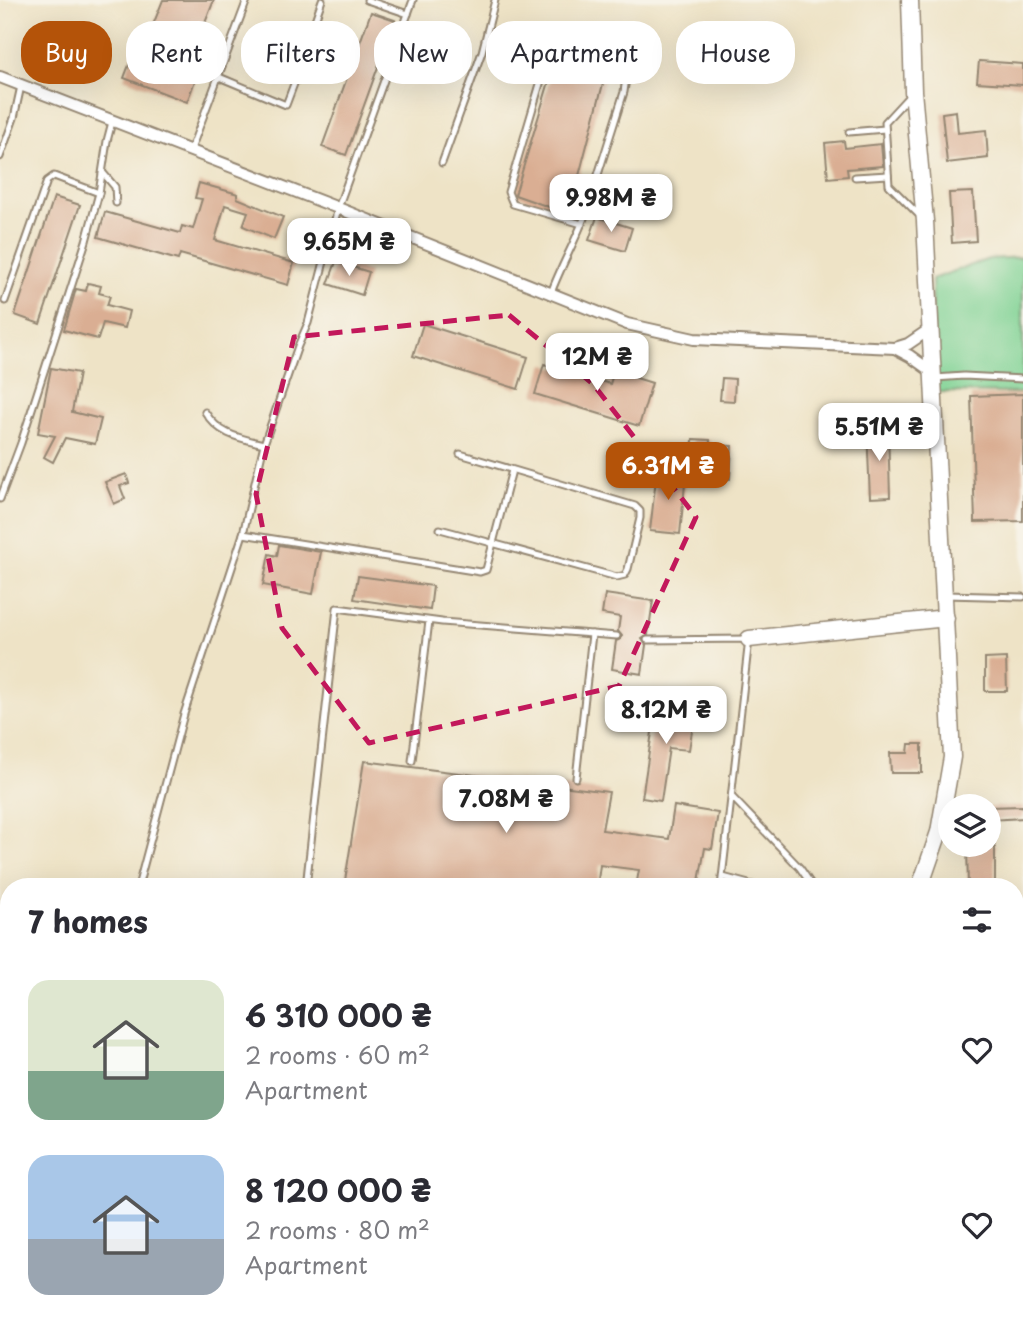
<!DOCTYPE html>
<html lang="en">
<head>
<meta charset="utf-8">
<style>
	body { margin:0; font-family:"Playpen Sans",sans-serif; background:#f2f2f3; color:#2b2b33; height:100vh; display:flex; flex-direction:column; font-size:26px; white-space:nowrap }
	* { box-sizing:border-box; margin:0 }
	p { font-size:23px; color:#7c7c81 }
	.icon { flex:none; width:38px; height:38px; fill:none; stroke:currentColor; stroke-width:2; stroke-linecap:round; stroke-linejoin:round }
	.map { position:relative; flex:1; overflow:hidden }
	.details { position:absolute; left:0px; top:878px; width:1024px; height:450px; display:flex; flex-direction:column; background:#fff; border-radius:28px 28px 0 0; box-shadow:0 7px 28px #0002 }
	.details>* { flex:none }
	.hud { position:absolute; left:21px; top:21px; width:982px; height:63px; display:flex; gap:14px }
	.fabs { position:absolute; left:938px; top:794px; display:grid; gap:14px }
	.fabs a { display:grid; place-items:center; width:63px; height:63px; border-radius:50%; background:#fff; box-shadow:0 7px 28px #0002; font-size:35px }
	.price { position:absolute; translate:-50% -60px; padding:0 16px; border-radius:14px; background:#fff; color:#222; font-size:23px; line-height:46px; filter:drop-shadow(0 2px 4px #0008) }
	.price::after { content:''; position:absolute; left:50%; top:42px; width:21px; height:16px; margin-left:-10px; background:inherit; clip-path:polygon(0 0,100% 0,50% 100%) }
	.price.active { background:#b45309; color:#fff }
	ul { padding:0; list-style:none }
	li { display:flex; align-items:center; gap:21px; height:175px; padding:0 28px }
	li span { display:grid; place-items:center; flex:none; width:196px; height:140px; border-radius:21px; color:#555 }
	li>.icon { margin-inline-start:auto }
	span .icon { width:84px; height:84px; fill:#fffc; stroke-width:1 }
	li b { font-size:30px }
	h2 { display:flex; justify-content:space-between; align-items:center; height:84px; padding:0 28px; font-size:30px }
	.pill { padding:0 24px; border-radius:28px; background:#fff; box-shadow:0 7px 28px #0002; font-size:24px; line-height:63px }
	.pill.active { background:#b45309; color:#fff }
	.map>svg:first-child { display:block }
	.green { fill:#81d395; stroke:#5e7e5a; stroke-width:2 }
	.forest { fill:#68b57e; stroke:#52704e; stroke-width:2 }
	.building { fill:#daae93 }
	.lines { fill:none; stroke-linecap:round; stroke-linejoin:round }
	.lane-casing { stroke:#948672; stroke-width:9 }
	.street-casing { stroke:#948672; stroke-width:14 }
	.secondary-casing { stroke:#948672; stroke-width:19 }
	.lane { stroke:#fff; stroke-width:5 }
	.street { stroke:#fff; stroke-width:10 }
	.secondary { stroke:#fff; stroke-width:16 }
	.marked { fill:none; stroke:#c2185b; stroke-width:5; stroke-dasharray:14 9; stroke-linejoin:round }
</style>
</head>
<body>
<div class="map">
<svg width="1023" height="1327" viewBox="0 0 1023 1327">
	<rect width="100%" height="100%" fill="#f7f3e8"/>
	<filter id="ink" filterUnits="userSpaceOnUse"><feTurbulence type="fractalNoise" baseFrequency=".0143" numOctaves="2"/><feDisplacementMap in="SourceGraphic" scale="14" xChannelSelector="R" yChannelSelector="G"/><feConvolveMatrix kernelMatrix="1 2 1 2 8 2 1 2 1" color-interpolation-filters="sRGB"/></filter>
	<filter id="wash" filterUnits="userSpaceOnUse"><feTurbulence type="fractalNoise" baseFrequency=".00686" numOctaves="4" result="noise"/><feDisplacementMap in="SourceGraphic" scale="28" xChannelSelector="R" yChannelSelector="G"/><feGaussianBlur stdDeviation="1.57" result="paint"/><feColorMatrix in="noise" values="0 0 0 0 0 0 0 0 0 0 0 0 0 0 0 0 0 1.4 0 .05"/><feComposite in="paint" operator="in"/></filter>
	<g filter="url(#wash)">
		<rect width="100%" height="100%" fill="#eee3c6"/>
		<polygon class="green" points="1023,257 1023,393 935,392 932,279 989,259"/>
		<polygon class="forest" points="220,1320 330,1320 338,1327 216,1327"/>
		<g id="blocks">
			<g class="building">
				<polygon points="163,0 214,0 185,74 196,78 187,102 124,78 134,52 141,55"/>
				<polygon points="371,12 395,20 346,155 322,147"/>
				<polygon points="979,61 1023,64 1023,85 977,82"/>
				<polygon points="554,65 604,80 569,214 515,195"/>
				<polygon points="956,111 958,133 986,130 988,158 947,163 942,113"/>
				<polygon points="844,141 845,148 881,144 883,166 847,169 848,176 828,178 825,143"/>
				<polygon points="199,183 238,194 237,198 283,217 274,239 243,226 248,212 225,205 215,240 294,263 288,285 180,254 178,260 98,237 105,212 180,233 182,226 193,229 202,199 195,198"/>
				<polygon points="973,192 976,241 952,243 949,193"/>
				<polygon points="635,195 654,201 651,213 632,207"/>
				<polygon points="54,197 80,205 40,324 15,315"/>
				<polygon points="597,217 632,228 625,251 589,240"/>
				<polygon points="336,262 369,272 362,295 328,284"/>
				<polygon points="88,283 101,286 99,293 110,296 107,305 129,311 125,328 103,323 98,339 64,330 76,289 86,291"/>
				<polygon points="423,324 528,357 518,389 413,356"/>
				<polygon points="544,364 610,384 614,371 652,383 639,426 535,394"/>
				<polygon points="51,368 79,373 72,412 101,419 95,444 65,438 53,462 44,457 55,436 38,433"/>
				<polygon points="722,378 735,379 734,401 720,400"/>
				<polygon points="1023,394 1023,521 975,522 971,396"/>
				<polygon points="867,429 888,429 890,497 870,498"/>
				<polygon points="693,439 710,440 710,445 732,446 730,479 691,477"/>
				<polygon points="657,470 686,474 680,534 650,531"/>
				<polygon points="126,474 129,483 120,486 125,499 114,504 105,482"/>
				<polygon points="279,545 321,552 313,594 263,585 269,554 277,556"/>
				<polygon points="358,576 433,586 430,610 354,599"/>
				<polygon points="605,594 653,601 648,635 642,639 646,645 642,674 612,669 616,641 621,639 622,636 618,631 620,617 602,614"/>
				<polygon points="1006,658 1007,691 985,691 985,659"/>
				<polygon points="656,706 695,712 689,750 669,748 661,801 642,798"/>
				<polygon points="909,744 922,744 922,773 891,773 890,753 908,753"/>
				<polygon points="364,761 609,792 602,830 669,839 674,806 718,813 712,849 705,848 698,887 636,887 639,870 600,865 597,887 344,887"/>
				<polygon points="1023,806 1023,818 989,820 989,807"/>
				<polygon points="967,845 995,845 995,887 968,887"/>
				<polygon points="6,1116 9,1117 9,1171 0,1168 0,1138"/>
			</g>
		</g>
	</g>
	<g filter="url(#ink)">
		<use href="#blocks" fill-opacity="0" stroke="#948672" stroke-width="2"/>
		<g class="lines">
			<g class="lane-casing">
				<g id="lane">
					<polyline points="367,0 408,14"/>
					<polyline points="314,23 322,0"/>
					<polyline points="219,77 286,105 300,68 329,78"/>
					<polyline points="909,96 885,122 889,185 921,217"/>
					<polyline points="849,132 885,129"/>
					<polyline points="190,152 247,0"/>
					<polyline points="0,157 14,118 21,86"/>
					<polyline points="442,163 482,52 495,0"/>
					<polyline points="103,173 115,187 116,203"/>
					<polyline points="855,177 888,175"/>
					<path d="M 551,293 C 561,266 576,240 586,213 L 624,92 L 626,78 L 619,67 L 565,51 L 552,53 L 545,67 L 508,192 L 513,204 L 582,224"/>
					<polyline points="5,301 47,181 54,176 99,193"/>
					<polyline points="935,378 964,376 1023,379"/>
					<path d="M 205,412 C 219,435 239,438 264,444"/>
					<polyline points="0,499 21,443 86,241 99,193 107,141 112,122"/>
					<polyline points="440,529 617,577 625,575 628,569 640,518 640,511 635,506 460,454"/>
					<polyline points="243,534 480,572 486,570 512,470"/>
					<polyline points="946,595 1023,597"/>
					<polyline points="647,640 749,639 721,887"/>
					<polyline points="412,761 429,621"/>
					<polyline points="576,778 592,634"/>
					<polyline points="732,797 800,868 813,887"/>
					<polyline points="723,877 760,887"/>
					<polyline points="138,887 184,714 243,534 264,444 298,346 308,323 338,208 413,0"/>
					<polyline points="306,887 337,608 442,622 617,636"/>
					<polyline points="160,1320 162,1327"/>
					<polyline points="514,1323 525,1327"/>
					<polyline points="0,1325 9,1296"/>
				</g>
			</g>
			<g class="street-casing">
				<g id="street">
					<polyline points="0,77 338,208 627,324 694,339 895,348 908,344 930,329"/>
					<polyline points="895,348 910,356 931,371"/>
				</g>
			</g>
			<g class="secondary-casing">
				<g id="secondary">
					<polyline points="910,0 913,91 925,221 952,757 939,832 920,887"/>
					<polyline points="749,639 946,618"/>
					<polyline points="705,1327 709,1320"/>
				</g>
			</g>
			<use href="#lane" class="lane"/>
			<use href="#street" class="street"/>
			<use href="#secondary" class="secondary"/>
		</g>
	</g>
	<path class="marked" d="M 509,315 L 593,384 L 696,517 L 619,686 L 369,743 L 282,628 L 256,494 L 294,337 Z"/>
</svg>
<div class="fabs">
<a><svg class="icon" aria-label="layers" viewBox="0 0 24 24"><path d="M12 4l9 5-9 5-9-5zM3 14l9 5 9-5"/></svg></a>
</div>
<b class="price" style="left:611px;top:234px">9.98M ₴</b>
<b class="price" style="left:349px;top:278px">9.65M ₴</b>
<b class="price" style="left:597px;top:393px">12M ₴</b>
<b class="price" style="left:879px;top:463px">5.51M ₴</b>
<b class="price active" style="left:668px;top:502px">6.31M ₴</b>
<b class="price" style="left:666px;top:746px">8.12M ₴</b>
<b class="price" style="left:506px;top:835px">7.08M ₴</b>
<div class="hud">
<a class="pill active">Buy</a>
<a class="pill">Rent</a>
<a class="pill">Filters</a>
<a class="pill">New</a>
<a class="pill">Apartment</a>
<a class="pill">House</a>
</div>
<section class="details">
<h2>7 homes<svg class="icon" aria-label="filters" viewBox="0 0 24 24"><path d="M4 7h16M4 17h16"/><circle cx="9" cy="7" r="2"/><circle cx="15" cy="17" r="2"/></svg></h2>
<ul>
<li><span style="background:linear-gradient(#dfe7d0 65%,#7fa58c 0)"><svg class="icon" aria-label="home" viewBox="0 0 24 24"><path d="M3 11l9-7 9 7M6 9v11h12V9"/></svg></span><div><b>6 310 000 ₴</b><p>2 rooms · 60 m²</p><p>Apartment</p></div><svg class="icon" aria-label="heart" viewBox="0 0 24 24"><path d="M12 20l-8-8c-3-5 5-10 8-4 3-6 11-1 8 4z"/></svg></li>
<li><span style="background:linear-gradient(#a9c7e8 60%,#9aa5b1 0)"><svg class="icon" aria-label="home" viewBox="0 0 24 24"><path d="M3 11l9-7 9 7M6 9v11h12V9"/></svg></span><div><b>8 120 000 ₴</b><p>2 rooms · 80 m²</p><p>Apartment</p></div><svg class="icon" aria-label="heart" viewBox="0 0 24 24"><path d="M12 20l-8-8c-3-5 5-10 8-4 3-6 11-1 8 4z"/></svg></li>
</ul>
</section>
</div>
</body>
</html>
